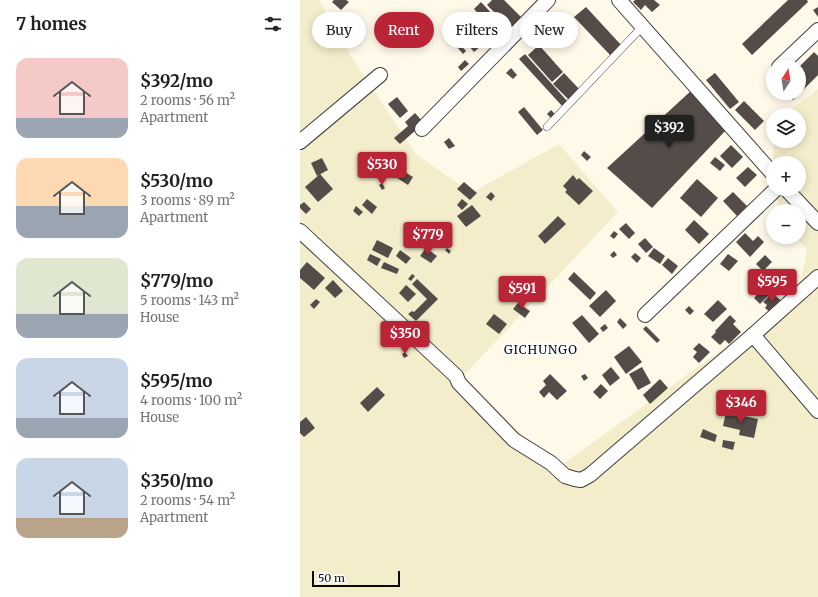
<!DOCTYPE html>
<html lang="en">
<head>
<meta charset="utf-8">
<style>
	body { margin:0; font-family:Merriweather,serif; background:#f2f2f2; color:#202124; height:100vh; display:flex; flex-direction:column; font-size:15px; white-space:nowrap }
	* { box-sizing:border-box; margin:0 }
	p { font-size:13px; color:#757577 }
	.icon { flex:none; width:22px; height:22px; fill:none; stroke:currentColor; stroke-width:2; stroke-linecap:round; stroke-linejoin:round }
	.map { position:relative; flex:1; overflow:hidden }
	.details { display:flex; flex-direction:column; background:#fff; width:300px }
	.details>* { flex:none }
	.top-card { position:absolute; left:12px; top:12px; width:380px; height:36px; display:flex; gap:8px }
	.needle { width:26px; rotate:12deg }
	.tools { position:absolute; left:466px; top:60px; display:grid; gap:8px }
	.tools a { display:grid; place-items:center; width:40px; height:40px; border-radius:50%; background:#fff; box-shadow:0 2px 10px #0003; font-size:20px }
	.scale { position:absolute; left:12px; bottom:10px; width:88px; box-sizing:border-box; padding-left:4px; border:2px solid #0b0b0b; border-top:0; font-size:11px; line-height:14px; white-space:nowrap; color:#0b0b0b; -webkit-text-stroke:3px #fff; paint-order:stroke }
	.price { position:absolute; translate:-50% -34px; padding:0 9px; border-radius:4px; background:#b92537; color:#fff; font-size:13px; line-height:26px; filter:drop-shadow(0 1px 2px #0008) }
	.price::after { content:''; position:absolute; left:50%; top:24px; width:12px; height:9px; margin-left:-6px; background:inherit; clip-path:polygon(0 0,100% 0,50% 100%) }
	.price.active { background:#222; color:#fff }
	ul { padding:0; list-style:none }
	li { display:flex; align-items:center; gap:12px; height:100px; padding:0 16px }
	li span { display:grid; place-items:center; flex:none; width:112px; height:80px; border-radius:12px; color:#555 }
	li>.icon { margin-inline-start:auto }
	span .icon { width:48px; height:48px; fill:#fffc; stroke-width:1 }
	li b { font-size:17px }
	h2 { display:flex; justify-content:space-between; align-items:center; height:48px; padding:0 16px; font-size:17px }
	.tag { padding:0 14px; border-radius:18px; background:#fff; box-shadow:0 2px 10px #0003; font-size:14px; line-height:36px }
	.tag.active { background:#b92537; color:#fff }
	main { display:flex; flex:1; min-height:0 }
	.map>svg:first-child { display:block }
	.farmland { fill:#f4edcb }
	.building { fill:#544c48 }
	.lines { fill:none; stroke-linecap:round; stroke-linejoin:round }
	.lane-casing { stroke:#3e3e3e; stroke-width:8 }
	.street-casing { stroke:#3e3e3e; stroke-width:16 }
	.lane { stroke:#fff; stroke-width:7 }
	.street { stroke:#fff; stroke-width:14 }
	.labels { text-anchor:middle; dominant-baseline:central; stroke-width:4; stroke-linejoin:round; paint-order:stroke }
	.quarter-label { font-size:12px; letter-spacing:1px; fill:#0b0b0b; stroke:#fff }
</style>
</head>
<body>
<main>
<section class="details">
<h2>7 homes<svg class="icon" aria-label="filters" viewBox="0 0 24 24"><path d="M4 7h16M4 17h16"/><circle cx="9" cy="7" r="2"/><circle cx="15" cy="17" r="2"/></svg></h2>
<ul>
<li><span style="background:linear-gradient(#f6c9c9 75%,#9aa5b1 0)"><svg class="icon" aria-label="home" viewBox="0 0 24 24"><path d="M3 11l9-7 9 7M6 9v11h12V9"/></svg></span><div><b>$392/mo</b><p>2 rooms · 56 m²</p><p>Apartment</p></div></li>
<li><span style="background:linear-gradient(#ffd9b3 60%,#9aa5b1 0)"><svg class="icon" aria-label="home" viewBox="0 0 24 24"><path d="M3 11l9-7 9 7M6 9v11h12V9"/></svg></span><div><b>$530/mo</b><p>3 rooms · 89 m²</p><p>Apartment</p></div></li>
<li><span style="background:linear-gradient(#dfe7d0 70%,#9aa5b1 0)"><svg class="icon" aria-label="home" viewBox="0 0 24 24"><path d="M3 11l9-7 9 7M6 9v11h12V9"/></svg></span><div><b>$779/mo</b><p>5 rooms · 143 m²</p><p>House</p></div></li>
<li><span style="background:linear-gradient(#c9d6e8 75%,#9aa5b1 0)"><svg class="icon" aria-label="home" viewBox="0 0 24 24"><path d="M3 11l9-7 9 7M6 9v11h12V9"/></svg></span><div><b>$595/mo</b><p>4 rooms · 100 m²</p><p>House</p></div></li>
<li><span style="background:linear-gradient(#c9d6e8 75%,#b9a48a 0)"><svg class="icon" aria-label="home" viewBox="0 0 24 24"><path d="M3 11l9-7 9 7M6 9v11h12V9"/></svg></span><div><b>$350/mo</b><p>2 rooms · 54 m²</p><p>Apartment</p></div></li>
</ul>
</section>
<div class="map">
<svg width="518" height="597" viewBox="0 0 518 597">
	<rect width="100%" height="100%" fill="#fff9ea"/>
	<polygon class="farmland" points="0,0 19,0 51,56 116,154 171,193 259,144 318,212 163,376 256,469 498,295 507,250 496,237 499,237 499,211 478,211 476,189 499,189 499,163 474,163 473,149 475,141 499,141 499,115 484,115 518,89 518,597 0,597"/>
	<g class="building">
		<polygon points="34,0 46,0 49,2 41,10 32,2"/>
		<polygon points="192,0 204,0 223,19 212,30 187,5"/>
		<polygon points="335,0 354,0 360,5 352,12 345,5 341,10 333,2"/>
		<polygon points="488,0 507,0 508,2 452,55 442,44"/>
		<polygon points="181,2 209,32 202,39 174,9"/>
		<polygon points="286,7 322,46 311,56 274,17"/>
		<polygon points="518,7 518,17 513,10"/>
		<polygon points="172,21 188,40 174,52 158,33"/>
		<polygon points="253,24 255,27 250,31 248,29"/>
		<polygon points="247,31 251,36 245,42 240,37"/>
		<polygon points="159,43 166,51 163,54 156,46"/>
		<polygon points="239,45 263,72 252,82 228,55"/>
		<polygon points="514,52 518,56 518,75 493,100 486,93 499,93 499,67"/>
		<polygon points="225,54 268,102 263,107 219,59"/>
		<polygon points="165,60 169,64 161,71 158,67"/>
		<polygon points="211,68 217,75 213,79 206,73"/>
		<polygon points="264,73 280,90 269,100 253,84"/>
		<polygon points="415,73 439,102 430,109 406,80"/>
		<polygon points="393,89 428,128 352,208 307,168"/>
		<polygon points="97,97 108,111 100,118 88,104"/>
		<polygon points="444,101 464,121 455,130 435,110"/>
		<polygon points="224,107 243,130 237,135 218,112"/>
		<polygon points="251,110 256,115 252,119 247,114"/>
		<polygon points="115,113 124,123 100,144 94,138 108,126 105,122"/>
		<polygon points="149,138 155,146 149,149 144,142"/>
		<polygon points="431,145 443,157 432,168 420,156"/>
		<polygon points="284,151 291,157 287,161 281,155"/>
		<polygon points="415,157 425,165 420,171 410,163"/>
		<polygon points="22,158 28,170 17,176 11,163"/>
		<polygon points="77,159 83,164 78,170 72,164"/>
		<polygon points="91,159 95,163 92,166 88,162"/>
		<polygon points="448,167 457,175 445,187 436,178"/>
		<polygon points="98,168 113,177 108,185 94,176"/>
		<polygon points="20,174 33,189 18,202 5,187"/>
		<polygon points="273,175 277,180 279,178 293,191 279,205 265,192 267,190 263,186"/>
		<polygon points="397,179 418,198 401,217 380,198"/>
		<polygon points="164,182 177,193 170,200 157,189"/>
		<polygon points="82,183 85,188 82,190 79,185"/>
		<polygon points="191,192 195,196 191,201 186,197"/>
		<polygon points="433,192 447,206 437,216 423,201"/>
		<polygon points="67,199 77,207 72,214 62,205"/>
		<polygon points="162,199 168,204 162,210 157,205"/>
		<polygon points="4,202 11,209 6,214 0,208 0,205"/>
		<polygon points="172,205 181,216 166,227 157,216"/>
		<polygon points="56,206 63,212 59,216 53,211"/>
		<polygon points="258,216 266,224 245,244 238,236"/>
		<polygon points="394,220 409,234 399,244 385,230"/>
		<polygon points="326,223 335,233 329,239 319,229"/>
		<polygon points="123,228 131,234 126,240 119,234"/>
		<polygon points="314,231 318,234 314,239 310,236"/>
		<polygon points="445,233 453,241 458,236 464,242 450,257 436,242"/>
		<polygon points="345,238 353,247 346,253 338,244"/>
		<polygon points="77,240 93,248 88,258 72,250"/>
		<polygon points="126,248 137,256 131,263 120,256"/>
		<polygon points="147,248 151,251 149,254 145,250"/>
		<polygon points="354,248 365,256 360,264 348,256"/>
		<polygon points="100,250 111,258 106,264 96,256"/>
		<polygon points="314,251 317,255 313,258 310,255"/>
		<polygon points="335,253 341,258 337,263 331,257"/>
		<polygon points="70,254 81,259 77,266 67,260"/>
		<polygon points="428,254 438,261 429,271 420,264"/>
		<polygon points="465,255 472,262 463,271 456,264"/>
		<polygon points="368,258 378,266 372,274 362,265"/>
		<polygon points="7,262 25,278 14,290 0,278 0,270"/>
		<polygon points="84,262 99,269 97,274 81,268"/>
		<polygon points="480,270 486,279 482,282 475,273"/>
		<polygon points="274,272 296,293 290,300 268,279"/>
		<polygon points="466,272 479,285 460,304 454,298 464,287 460,283 462,281 460,278"/>
		<polygon points="112,274 115,276 111,281 108,279"/>
		<polygon points="117,279 138,299 116,321 108,314 112,311 114,312 127,299 112,284"/>
		<polygon points="33,280 43,291 35,298 25,288"/>
		<polygon points="486,284 489,287 493,284 499,291 489,300 480,290"/>
		<polygon points="106,285 116,294 108,302 99,293"/>
		<polygon points="306,290 316,301 300,317 289,306"/>
		<polygon points="472,293 482,301 471,313 465,308 467,305 463,302"/>
		<polygon points="16,299 20,302 14,309 10,305"/>
		<polygon points="418,300 427,309 413,322 404,314"/>
		<polygon points="218,303 230,311 225,318 213,309"/>
		<polygon points="389,306 394,311 390,315 385,310"/>
		<polygon points="194,314 207,324 199,334 186,324"/>
		<polygon points="282,315 299,334 289,343 272,323"/>
		<polygon points="430,315 436,321 433,324 441,332 429,344 425,340 420,345 411,337 416,332 415,331"/>
		<polygon points="320,318 327,325 323,329 317,322"/>
		<polygon points="305,324 308,328 303,332 300,328"/>
		<polygon points="346,326 360,340 357,343 343,329"/>
		<polygon points="399,343 410,352 399,363 393,357 397,352 393,349"/>
		<polygon points="329,346 342,362 326,374 314,357"/>
		<polygon points="105,352 108,356 104,358 102,354"/>
		<polygon points="311,367 320,378 310,386 302,375"/>
		<polygon points="342,367 351,383 338,390 329,374"/>
		<polygon points="250,374 267,391 257,400 249,392 244,398 239,392 246,385 243,381"/>
		<polygon points="285,374 288,378 284,381 281,376"/>
		<polygon points="360,379 368,388 350,404 343,395"/>
		<polygon points="301,384 308,391 300,399 293,392"/>
		<polygon points="77,387 85,395 68,412 60,403"/>
		<polygon points="426,412 458,419 454,438 439,435 440,430 423,426"/>
		<polygon points="6,417 15,428 4,437 0,433 0,422"/>
		<polygon points="403,429 417,435 415,442 400,437"/>
		<polygon points="423,440 435,442 433,450 422,447"/>
	</g>
	<g class="lines">
		<g class="lane-casing">
			<polyline id="lane" points="247,127 342,27"/>
		</g>
		<g class="street-casing">
			<g id="street">
				<polyline points="319,0 473,174"/>
				<polyline points="479,67 518,30"/>
				<polyline points="122,129 248,0"/>
				<polyline points="0,142 80,75"/>
				<polyline points="486,189 518,223"/>
				<polyline points="0,231 156,376 159,383 214,440 251,463 265,476 275,479 281,480 290,475 453,335 518,277"/>
				<polyline points="345,315 476,189"/>
				<polyline points="453,335 518,411"/>
			</g>
		</g>
		<use href="#lane" class="lane"/>
		<use href="#street" class="street"/>
	</g>
	<g class="labels">
		<g class="quarter-label">
			<text x="241" y="349">GICHUNGO</text>
		</g>
	</g>
</svg>
<div class="tools">
<a><svg class="needle" viewBox="-14 -14 28 28"><path d="M0-13l5 13h-10z" fill="#e53935"/><path d="M0 13l5-13h-10z" fill="#757577"/></svg></a>
<a><svg class="icon" aria-label="layers" viewBox="0 0 24 24"><path d="M12 4l9 5-9 5-9-5zM3 14l9 5 9-5"/></svg></a>
<a>+</a>
<a>−</a>
</div>
<div class="scale">50 m</div>
<b class="price active" style="left:369px;top:149px">$392</b>
<b class="price" style="left:82px;top:186px">$530</b>
<b class="price" style="left:128px;top:256px">$779</b>
<b class="price" style="left:472px;top:303px">$595</b>
<b class="price" style="left:222px;top:310px">$591</b>
<b class="price" style="left:105px;top:355px">$350</b>
<b class="price" style="left:441px;top:424px">$346</b>
<div class="top-card">
<a class="tag">Buy</a>
<a class="tag active">Rent</a>
<a class="tag">Filters</a>
<a class="tag">New</a>
</div>
</div>
</main>
</body>
</html>
